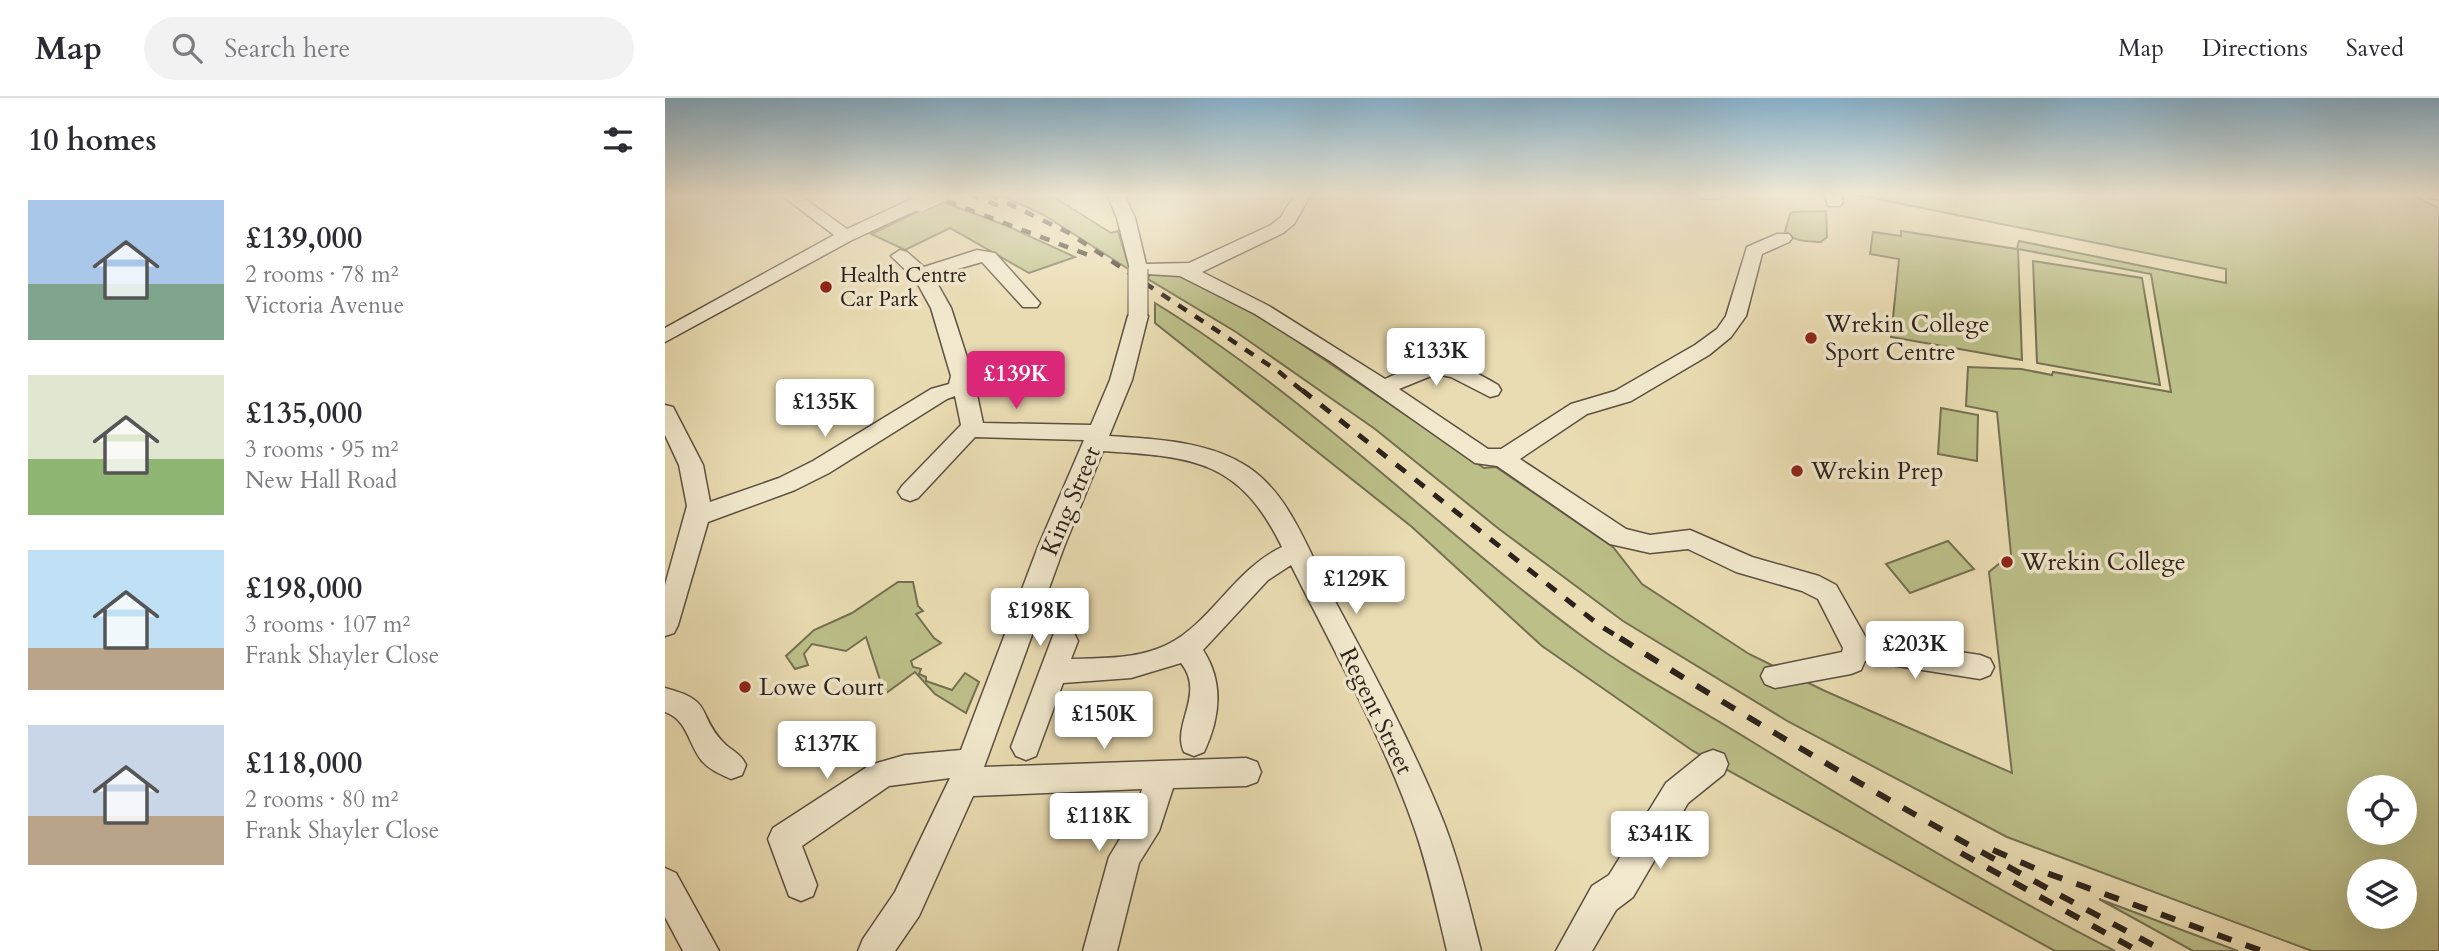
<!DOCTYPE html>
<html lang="en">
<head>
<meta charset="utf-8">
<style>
	body { margin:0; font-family:Cardo,serif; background:#f2f2f3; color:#2b2b33; height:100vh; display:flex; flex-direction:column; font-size:26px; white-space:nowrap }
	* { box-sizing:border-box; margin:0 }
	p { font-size:23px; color:#7c7c81 }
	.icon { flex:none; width:38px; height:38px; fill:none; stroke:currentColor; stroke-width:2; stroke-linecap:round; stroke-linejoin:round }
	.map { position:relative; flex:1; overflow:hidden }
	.sheet { display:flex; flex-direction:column; background:#fff; width:665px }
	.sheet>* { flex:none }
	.fabs { position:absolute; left:1682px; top:677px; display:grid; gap:14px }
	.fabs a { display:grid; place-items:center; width:70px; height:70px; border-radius:50%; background:#fff; box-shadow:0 7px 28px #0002; font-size:35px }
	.price { position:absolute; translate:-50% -60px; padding:0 16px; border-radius:7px; background:#fff; color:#222; font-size:23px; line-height:46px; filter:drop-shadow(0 2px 4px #0008) }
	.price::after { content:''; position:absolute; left:50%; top:42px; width:21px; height:16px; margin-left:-10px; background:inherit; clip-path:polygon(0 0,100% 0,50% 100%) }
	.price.current { background:#db2777; color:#fff }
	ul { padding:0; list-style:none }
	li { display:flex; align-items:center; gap:21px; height:175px; padding:0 28px }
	li span { display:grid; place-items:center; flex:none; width:196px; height:140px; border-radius:0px; color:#555 }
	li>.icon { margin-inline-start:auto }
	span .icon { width:84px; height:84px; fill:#fffc; stroke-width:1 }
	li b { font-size:30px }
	h2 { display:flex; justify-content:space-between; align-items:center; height:84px; padding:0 28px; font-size:30px }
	header { display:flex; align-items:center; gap:42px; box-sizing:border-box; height:98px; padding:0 35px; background:#fff; border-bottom:2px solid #e1e1e2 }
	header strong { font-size:33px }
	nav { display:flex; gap:38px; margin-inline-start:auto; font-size:24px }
	.search { width:490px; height:63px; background:#f2f2f3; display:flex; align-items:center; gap:18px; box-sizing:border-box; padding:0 24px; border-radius:38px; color:#7c7c81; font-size:26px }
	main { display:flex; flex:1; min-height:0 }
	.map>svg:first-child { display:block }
	.green { fill:#bcbf88; stroke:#747052; stroke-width:2; fill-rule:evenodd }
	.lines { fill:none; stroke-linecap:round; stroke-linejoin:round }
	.minor-casing { stroke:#5c5041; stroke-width:3 }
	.major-casing { stroke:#2c221b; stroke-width:2 }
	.minor { fill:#f1e8cd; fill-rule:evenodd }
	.major { fill:#eadcb2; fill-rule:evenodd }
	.rail-far2 { stroke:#2c221b; stroke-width:4.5; stroke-dasharray:10 10; stroke-linecap:butt }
	.rail-far1 { stroke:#2c221b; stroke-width:5; stroke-dasharray:12 12; stroke-linecap:butt }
	.rail { stroke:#2c221b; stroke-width:6; stroke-dasharray:15 15; stroke-linecap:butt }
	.minor-bridge-casing { stroke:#5c5041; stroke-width:21; stroke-linecap:butt }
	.minor-bridge { stroke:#f1e8cd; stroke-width:19 }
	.poi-dot { fill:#8f2418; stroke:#f1e8cd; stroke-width:2.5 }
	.labels { text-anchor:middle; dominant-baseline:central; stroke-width:7; stroke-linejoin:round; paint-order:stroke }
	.far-poi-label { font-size:21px; fill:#2c221b; stroke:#f1e8cd; text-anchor:start }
	.poi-label { font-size:24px; fill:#2c221b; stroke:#f1e8cd; text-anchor:start }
	.street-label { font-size:24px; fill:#2c221b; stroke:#f1e8cd }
</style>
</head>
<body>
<header>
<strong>Map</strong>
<div class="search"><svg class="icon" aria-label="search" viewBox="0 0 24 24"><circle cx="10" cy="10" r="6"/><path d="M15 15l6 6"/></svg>Search here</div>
<nav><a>Map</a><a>Directions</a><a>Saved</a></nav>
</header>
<main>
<section class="sheet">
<h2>10 homes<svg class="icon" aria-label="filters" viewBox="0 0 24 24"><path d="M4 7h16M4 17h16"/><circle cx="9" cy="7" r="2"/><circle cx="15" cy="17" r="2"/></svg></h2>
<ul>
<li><span style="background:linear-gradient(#a9c7e8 60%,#7fa58c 0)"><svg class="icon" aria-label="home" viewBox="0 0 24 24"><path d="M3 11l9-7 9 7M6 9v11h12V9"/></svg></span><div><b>£139,000</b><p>2 rooms · 78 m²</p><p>Victoria Avenue</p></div></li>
<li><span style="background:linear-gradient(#dfe7d0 60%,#8fb573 0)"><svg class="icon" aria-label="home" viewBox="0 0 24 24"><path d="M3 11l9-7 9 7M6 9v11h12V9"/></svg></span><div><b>£135,000</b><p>3 rooms · 95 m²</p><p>New Hall Road</p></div></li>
<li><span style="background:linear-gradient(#bfe0f5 70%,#b9a48a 0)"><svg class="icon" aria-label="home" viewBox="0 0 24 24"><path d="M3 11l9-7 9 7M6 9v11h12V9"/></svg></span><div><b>£198,000</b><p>3 rooms · 107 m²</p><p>Frank Shayler Close</p></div></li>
<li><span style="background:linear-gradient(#c9d6e8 65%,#b9a48a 0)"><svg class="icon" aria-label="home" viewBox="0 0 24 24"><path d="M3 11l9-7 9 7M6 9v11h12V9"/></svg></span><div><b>£118,000</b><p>2 rooms · 80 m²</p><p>Frank Shayler Close</p></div></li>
</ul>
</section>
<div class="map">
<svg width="1774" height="853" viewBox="0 0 1774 853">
	<rect width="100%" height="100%" fill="#eadcb2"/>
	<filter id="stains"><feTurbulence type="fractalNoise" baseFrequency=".00286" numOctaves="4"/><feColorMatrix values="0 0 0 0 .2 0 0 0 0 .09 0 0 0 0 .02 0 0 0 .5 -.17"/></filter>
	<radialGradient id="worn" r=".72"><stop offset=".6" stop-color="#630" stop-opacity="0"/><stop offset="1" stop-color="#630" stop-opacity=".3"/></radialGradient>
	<g class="green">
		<polygon points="332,96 384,96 446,135 453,133 465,172 377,116"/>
		<path d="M 1187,96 L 1745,96 L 1774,110 L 1774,853 L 1647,853 L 1342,739 L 1124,624 L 958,523 L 834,431 L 710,331 L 571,234 L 483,181 L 485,176 L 516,177 L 569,200 L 819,370 L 831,369 L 948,449 L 977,486 L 1084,556 L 1160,593 L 1347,675 L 1324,474 L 1346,456 L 1332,314 L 1301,308 L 1303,269 L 1356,271 L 1387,277 L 1388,274 L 1506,294 L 1486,176 L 1353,151 L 1357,262 L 1226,239 L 1234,161 L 1205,156 L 1208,134 L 1236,138 L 1236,133 L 1352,151 L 1354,143 L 1561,185 L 1561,171 ZM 1694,690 L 1740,690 L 1740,735 L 1694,735 ZM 1694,774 L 1740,774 L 1740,819 L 1694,819 Z"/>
		<polygon points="275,103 340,127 410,159 364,175 285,130 240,152 206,136"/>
		<path d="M 1161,113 L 1162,139 L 1156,144 C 1143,143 1127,144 1120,133 L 1125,116 L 1128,114 Z"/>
		<polygon points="1368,163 1477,180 1495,287 1372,265"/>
		<path d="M 490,205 C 644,299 772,431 917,538 C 970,577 1030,608 1086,643 C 1205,716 1325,789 1450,853 L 1390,853 L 1028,653 L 877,548 L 747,429 L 490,225 Z"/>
		<polygon points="1276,310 1313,317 1312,363 1273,356"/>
		<polygon points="1283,443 1309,471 1245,495 1221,466"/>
		<polygon points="233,484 248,484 253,508 258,513 251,516 269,540 276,545 246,563 248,569 256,571 254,576 261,579 261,583 287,592 300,575 314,584 301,615 270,596 250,574 217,598 211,590 216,585 201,539 181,553 147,546 139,556 143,567 130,571 121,558 149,532 187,515"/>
		<polygon points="1434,801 1573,853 1528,853"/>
	</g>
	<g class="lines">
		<g class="minor-casing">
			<g id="minor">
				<polygon points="115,96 133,96 182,131 249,100 255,99 264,104 261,108 187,142 0,244 0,230 169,137"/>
				<path d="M 442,96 L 459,96 L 470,120 L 481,166 L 524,165 L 606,127 L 616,119 L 630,96 L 646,96 L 629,126 L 618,135 L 537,174 L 604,208 L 720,281 C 767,258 788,260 833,287 L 836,292 L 833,297 L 825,299 L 786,279 L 771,276 L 734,291 L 823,351 L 836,351 L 906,306 L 950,293 L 1030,247 L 1052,231 L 1061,218 L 1082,149 L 1112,136 L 1124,136 L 1127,140 L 1124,144 L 1097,156 L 1081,218 L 1066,239 L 1044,257 L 966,303 L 922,316 L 855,361 L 961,431 L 985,437 L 1025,432 L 1087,459 L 1154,478 L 1171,487 L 1201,540 L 1315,557 L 1325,561 L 1329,569 L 1325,577 L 1315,581 L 1200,563 L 1196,572 L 1186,576 L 1110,590 L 1100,586 L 1096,578 L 1100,570 L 1177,554 L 1178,550 L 1153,501 L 1137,493 L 1071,474 L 1023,451 L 985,455 L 945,446 L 832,368 L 810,365 L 665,263 L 590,216 L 515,178 L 466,175 L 452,120 Z"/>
				<polygon points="1032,96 1060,96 1051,101 1035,100"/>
				<polygon points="1160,96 1176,96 1178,104 1175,108 1163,108"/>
				<path d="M 235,152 L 242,154 L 259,169 L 312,152 L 330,155 L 375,205 L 372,209 L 358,209 L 317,164 L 268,178 L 286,210 L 308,278 L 305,286 L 311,292 L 318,325 L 426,327 L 445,282 L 463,218 L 466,214 L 480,214 L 483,218 L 467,282 L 444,338 C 490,341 544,343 583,369 C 624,396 642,450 664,492 C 705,568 747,645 779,725 C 795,767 805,810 816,853 L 782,853 C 772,811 763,769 749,729 C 717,638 669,553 626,467 L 603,482 L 538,552 C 559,584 555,620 539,654 L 529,658 L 519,654 C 506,627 541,596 516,565 L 466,580 L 398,585 L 371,658 L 361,662 L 351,658 L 346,649 L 389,535 L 399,532 L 409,535 L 413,543 L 406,561 C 434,560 465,561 492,551 C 542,534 566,473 617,449 C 574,361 528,359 438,353 L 399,449 L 319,669 L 581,660 L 592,664 L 596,674 L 592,684 L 581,688 L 508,690 L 494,733 L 474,765 L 452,853 L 418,853 L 444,759 L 470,716 L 477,691 L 308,698 L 254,818 L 230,853 L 193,853 L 198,841 L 230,794 L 285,680 L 224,688 L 137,748 L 152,787 L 148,798 L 136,803 L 124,798 L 103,741 L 108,730 L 205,667 L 240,657 L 296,652 L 373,449 L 419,342 L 310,339 L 253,400 L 245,403 L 237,400 L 233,394 L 237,388 L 296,327 L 290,298 L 282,301 L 164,375 L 130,392 L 43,424 L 13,527 L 9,535 L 0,538 L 0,487 L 22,408 L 14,367 L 0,337 L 0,307 L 8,309 L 38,367 L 45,404 L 114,380 L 148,363 L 266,291 L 284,286 L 286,278 L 266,210 L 250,181 L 226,158 Z"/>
				<path d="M 0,590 C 50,603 31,615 58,644 C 66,653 76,655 81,667 L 77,677 L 66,681 C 55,676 45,672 37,663 C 23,646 23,622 0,614 Z"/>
				<polygon points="1048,652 1059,656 1063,666 1059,676 1023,705 968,799 951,812 927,853 891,853 927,788 944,777 1001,685 1037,656"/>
				<polygon points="0,770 11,775 54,853 18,853 0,819"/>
			</g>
		</g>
		<g class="major-casing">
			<polygon id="major" points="1763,96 1774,96 1774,102 1766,100"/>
		</g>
		<use href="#minor" class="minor"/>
		<use href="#major" class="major"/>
		<g class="rail-far2">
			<polyline points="263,96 426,158"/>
			<polyline points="305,96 334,108"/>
			<polyline points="324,96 404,135 613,273 639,294"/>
		</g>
		<polyline class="rail-far1" points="637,292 934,527 958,542"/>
		<g class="rail">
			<path d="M 955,540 C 1132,652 1314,755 1499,853"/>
			<polyline points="1328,752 1376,773 1597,853"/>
			<polyline points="1296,755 1473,853"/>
		</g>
		<g class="minor-bridge-casing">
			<g id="minor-bridge">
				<polyline points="255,104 273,96"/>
				<polyline points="473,171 473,218"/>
			</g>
		</g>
		<use href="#minor-bridge" class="minor-bridge"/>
	</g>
	<linearGradient id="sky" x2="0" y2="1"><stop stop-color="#88b6d3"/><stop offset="0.45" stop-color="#f6efdc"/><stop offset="1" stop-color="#f6efdc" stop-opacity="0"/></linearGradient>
	<rect width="1774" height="215" fill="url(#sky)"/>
	<g class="poi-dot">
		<circle cx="161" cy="189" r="7"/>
		<circle cx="1146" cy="240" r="7"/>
		<circle cx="1132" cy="373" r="7"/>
		<circle cx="1342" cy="464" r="7"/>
		<circle cx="80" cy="589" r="7"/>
	</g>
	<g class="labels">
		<g class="far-poi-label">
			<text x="175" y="177">Health Centre<tspan x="175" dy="24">Car Park</tspan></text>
		</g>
		<g class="poi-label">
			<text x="1160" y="226">Wrekin College<tspan x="1160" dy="28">Sport Centre</tspan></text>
			<text x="1146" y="373">Wrekin Prep</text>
			<text x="1356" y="464">Wrekin College</text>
			<text x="94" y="589">Lowe Court</text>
		</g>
		<g class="street-label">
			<text transform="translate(406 403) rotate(-67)">King Street</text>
			<text transform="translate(711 613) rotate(64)">Regent Street</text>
		</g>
	</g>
	<rect width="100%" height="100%" filter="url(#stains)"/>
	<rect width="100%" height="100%" fill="url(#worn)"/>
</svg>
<div class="fabs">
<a><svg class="icon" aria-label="locate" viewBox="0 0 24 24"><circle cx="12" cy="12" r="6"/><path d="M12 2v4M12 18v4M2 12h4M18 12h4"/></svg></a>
<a><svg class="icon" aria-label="layers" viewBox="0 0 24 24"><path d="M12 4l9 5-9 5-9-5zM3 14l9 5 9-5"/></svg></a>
</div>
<b class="price" style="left:771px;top:290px">£133K</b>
<b class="price current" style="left:351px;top:313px">£139K</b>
<b class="price" style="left:160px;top:341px">£135K</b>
<b class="price" style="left:691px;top:518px">£129K</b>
<b class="price" style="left:375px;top:550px">£198K</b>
<b class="price" style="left:1250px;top:583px">£203K</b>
<b class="price" style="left:439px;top:653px">£150K</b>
<b class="price" style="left:162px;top:683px">£137K</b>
<b class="price" style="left:434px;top:755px">£118K</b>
<b class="price" style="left:995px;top:773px">£341K</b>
</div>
</main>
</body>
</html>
